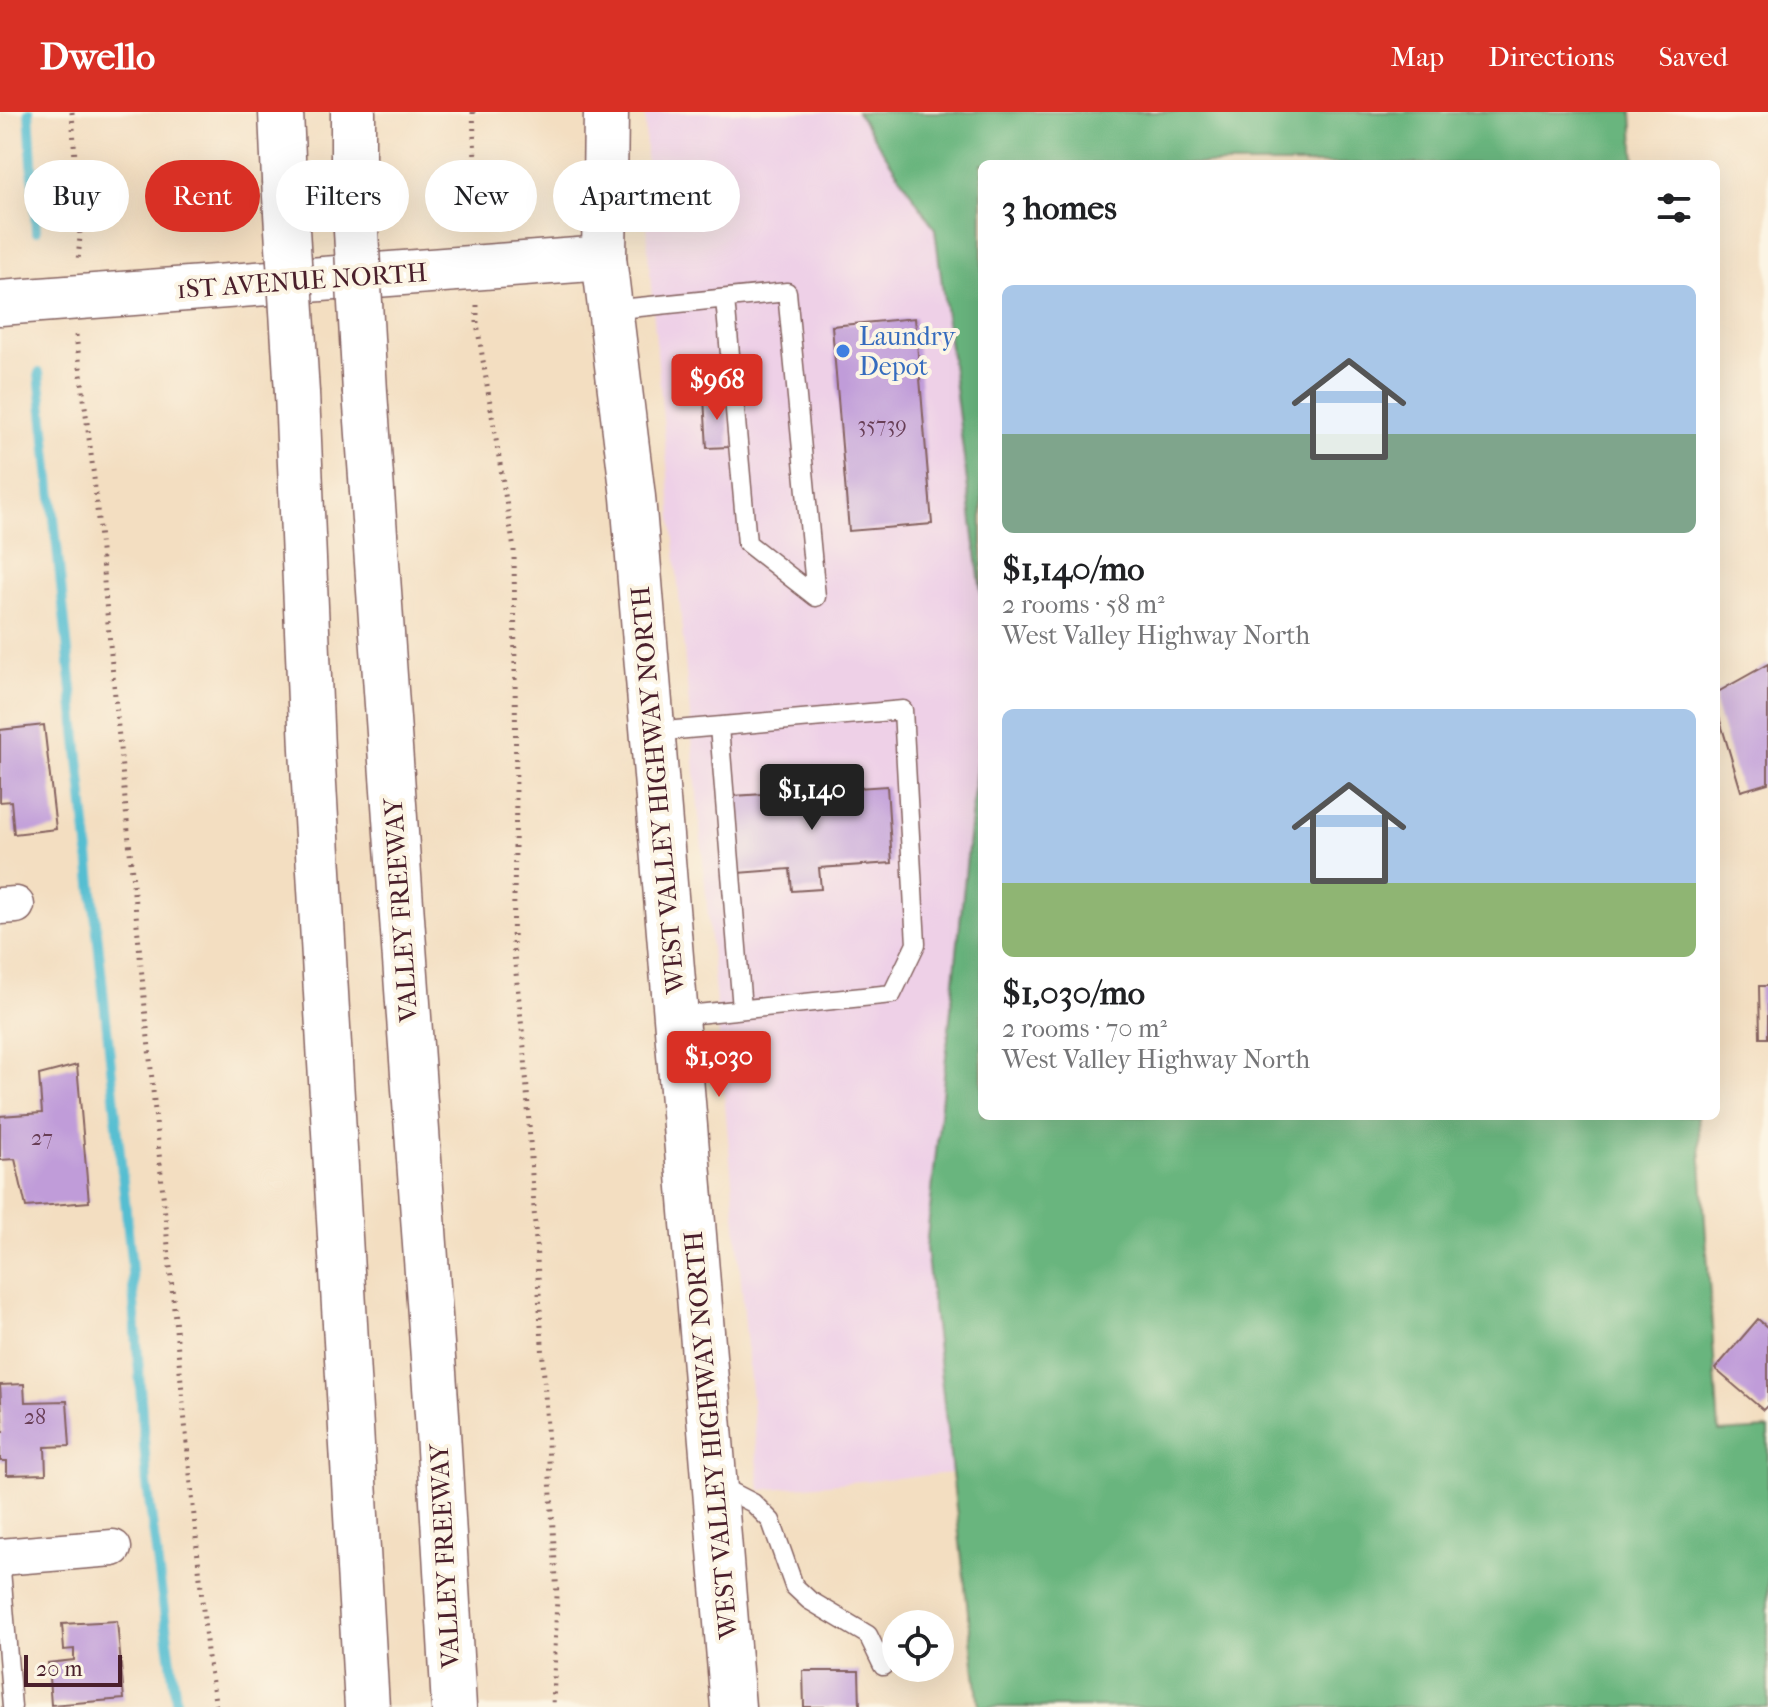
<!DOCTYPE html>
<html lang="en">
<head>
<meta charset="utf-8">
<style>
	body { margin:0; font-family:"IM FELL French Canon",serif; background:#f2f2f2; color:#202124; height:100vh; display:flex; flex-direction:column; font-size:30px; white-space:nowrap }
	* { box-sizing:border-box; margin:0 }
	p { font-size:26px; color:#757577 }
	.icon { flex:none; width:44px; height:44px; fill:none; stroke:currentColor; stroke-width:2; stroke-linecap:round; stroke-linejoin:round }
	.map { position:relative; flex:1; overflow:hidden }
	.details { position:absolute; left:978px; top:48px; width:742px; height:960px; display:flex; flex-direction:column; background:#fff; border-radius:12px; box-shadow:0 8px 32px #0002 }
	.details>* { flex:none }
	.top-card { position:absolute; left:24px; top:48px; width:760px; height:72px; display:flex; gap:16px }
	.fabs { position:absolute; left:882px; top:1498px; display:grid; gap:16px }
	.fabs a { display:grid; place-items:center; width:72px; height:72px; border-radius:50%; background:#fff; box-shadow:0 8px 32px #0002; font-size:40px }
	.scale { position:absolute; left:24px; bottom:20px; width:98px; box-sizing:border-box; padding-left:8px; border:4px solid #4a1f2b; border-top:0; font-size:22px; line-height:28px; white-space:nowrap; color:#4a1f2b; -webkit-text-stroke:6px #fcf5e5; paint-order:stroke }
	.price { position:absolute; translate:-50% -68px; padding:0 18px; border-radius:8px; background:#d93025; color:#fff; font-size:26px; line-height:52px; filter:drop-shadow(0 2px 4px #0008) }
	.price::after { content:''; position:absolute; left:50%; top:48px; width:24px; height:18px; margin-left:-12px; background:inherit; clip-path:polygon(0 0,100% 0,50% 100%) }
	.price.on { background:#222; color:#fff }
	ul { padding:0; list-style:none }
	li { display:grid; align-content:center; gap:16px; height:424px; padding:0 24px }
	li span { display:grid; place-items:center; height:248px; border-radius:12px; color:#555 }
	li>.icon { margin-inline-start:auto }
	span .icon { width:144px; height:144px; fill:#fffc; stroke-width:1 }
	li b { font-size:34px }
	h2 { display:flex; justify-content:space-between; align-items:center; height:96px; padding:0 24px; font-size:34px }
	.tag { padding:0 28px; border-radius:36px; background:#fff; box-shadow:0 8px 32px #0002; font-size:28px; line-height:72px }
	.tag.on { background:#d93025; color:#fff }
	header { display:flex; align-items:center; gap:48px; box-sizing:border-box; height:112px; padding:0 40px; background:#d93025; color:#fff }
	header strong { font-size:38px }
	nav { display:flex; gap:44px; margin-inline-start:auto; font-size:28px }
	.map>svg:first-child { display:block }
	.built { fill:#eed0e7 }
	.forest { fill:#69b57e; stroke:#5a6a54; stroke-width:2 }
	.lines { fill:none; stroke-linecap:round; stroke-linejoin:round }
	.stream { stroke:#55bed1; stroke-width:10 }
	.building { fill:#c09cd9 }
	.service-casing { stroke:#856260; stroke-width:21 }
	.minor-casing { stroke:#856260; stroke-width:39 }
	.tertiary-casing { stroke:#856260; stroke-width:47 }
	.secondary-casing { stroke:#856260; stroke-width:47 }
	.motorway-casing { stroke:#856260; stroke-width:47 }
	.path { stroke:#856260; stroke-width:5; stroke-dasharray:2 6; stroke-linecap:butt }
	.service { stroke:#fff; stroke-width:18 }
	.minor { stroke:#fff; stroke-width:36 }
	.tertiary { stroke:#fff; stroke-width:44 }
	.secondary { stroke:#fff; stroke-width:44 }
	.motorway { stroke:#fff; stroke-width:44 }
	.motorway-bridge-casing { stroke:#856260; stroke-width:47; stroke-linecap:butt }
	.motorway-bridge { stroke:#fff; stroke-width:44 }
	.shop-dot { fill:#3f7fe0; stroke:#fcf5e5; stroke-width:3 }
	.labels { text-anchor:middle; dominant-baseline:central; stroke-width:8; stroke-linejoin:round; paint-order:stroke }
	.number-label { font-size:22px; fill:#683e56 }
	.street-label { font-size:26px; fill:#4a1f2b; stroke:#fcf5e5 }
	.shop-label { font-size:26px; fill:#366cbe; stroke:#fcf5e5; text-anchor:start }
</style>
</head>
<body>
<header>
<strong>Dwello</strong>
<nav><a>Map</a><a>Directions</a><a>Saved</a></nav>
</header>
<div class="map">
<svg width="1768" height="1595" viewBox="0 0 1768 1595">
	<rect width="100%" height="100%" fill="#fcf5e5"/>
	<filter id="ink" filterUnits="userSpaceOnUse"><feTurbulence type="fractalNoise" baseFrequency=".0125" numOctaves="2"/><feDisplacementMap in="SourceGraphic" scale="16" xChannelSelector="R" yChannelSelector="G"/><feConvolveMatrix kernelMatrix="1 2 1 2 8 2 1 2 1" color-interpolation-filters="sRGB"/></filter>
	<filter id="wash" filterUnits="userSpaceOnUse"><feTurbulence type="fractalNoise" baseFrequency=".006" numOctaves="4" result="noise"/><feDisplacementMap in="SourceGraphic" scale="32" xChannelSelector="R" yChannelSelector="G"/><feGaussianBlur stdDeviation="1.8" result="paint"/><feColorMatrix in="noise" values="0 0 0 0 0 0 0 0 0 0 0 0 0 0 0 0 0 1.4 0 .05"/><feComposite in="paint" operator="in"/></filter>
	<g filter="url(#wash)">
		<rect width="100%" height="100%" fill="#f3dec1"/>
		<polygon class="built" points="645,0 857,0 935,116 982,488 982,602 926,1136 952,1361 760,1378 648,141"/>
		<g class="forest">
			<polygon points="857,0 1632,0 1635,52 982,52 982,488 935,117"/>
			<polygon points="982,602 982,1004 1698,1004 1719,1320 1768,1317 1768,1595 979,1595 926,1136"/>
		</g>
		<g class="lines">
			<g class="stream">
				<polyline points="29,0 36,119"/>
				<polyline points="39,261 131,1147 147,1372 177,1595"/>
			</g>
		</g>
		<g id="blocks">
			<g class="building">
				<polygon points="915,206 932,412 849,419 832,214"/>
				<polygon points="726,284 729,335 707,336 704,286"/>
				<polygon points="1768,552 1768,671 1741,679 1716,595 1716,581"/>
				<polygon points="44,613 56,717 14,722 11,689 0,690 0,618"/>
				<polygon points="887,674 892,751 819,756 821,777 792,779 790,757 738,761 733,684"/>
				<polygon points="1759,874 1768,874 1768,926 1760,926"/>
				<polygon points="77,953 89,1090 26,1095 15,1047 0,1048 0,1004 42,1001 39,963"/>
				<polygon points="1758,1207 1768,1216 1768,1293 1763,1298 1715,1257"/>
				<polygon points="24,1272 25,1290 67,1289 70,1334 45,1335 46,1362 7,1363 7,1349 0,1349 0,1320 3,1320 0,1273"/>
				<polygon points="117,1509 124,1587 51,1593 48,1551 74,1548 74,1537 64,1538 62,1512"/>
				<polygon points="803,1559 859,1559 860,1595 804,1595"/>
			</g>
		</g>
	</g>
	<g filter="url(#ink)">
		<use href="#blocks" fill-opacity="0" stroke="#856260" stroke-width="2"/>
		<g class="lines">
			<g class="service-casing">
				<g id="service">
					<polyline points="610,198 787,180 816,485 747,431 725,187"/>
					<polyline points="719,615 742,897"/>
					<polyline points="653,620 903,598 916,832 892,882 677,904"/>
					<polyline points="718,1373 753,1391 771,1409 794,1474 809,1488 868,1523 883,1554"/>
					<polyline points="0,1445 12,1595"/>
				</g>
			</g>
			<g class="minor-casing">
				<g id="minor">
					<polyline points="0,794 16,793"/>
					<polyline points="0,1445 113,1436"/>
				</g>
			</g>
			<g class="tertiary-casing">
				<polyline id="tertiary" points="0,191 604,146"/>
			</g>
			<g class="secondary-casing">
				<polyline id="secondary" points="606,0 604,146 633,385 733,1595"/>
			</g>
			<g class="motorway-casing">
				<g id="motorway">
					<polyline points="281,0 284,68"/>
					<polyline points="353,65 353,0"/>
					<polyline points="365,280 437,1303 454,1595"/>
					<polyline points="297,281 312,637 367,1595"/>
				</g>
			</g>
			<g class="path">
				<polyline points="72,0 80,124 78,150"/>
				<polyline points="473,0 478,119"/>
				<polyline points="477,193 477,212 514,437 516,687 513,833 525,945 557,1484 553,1595"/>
				<polyline points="76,223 94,366 207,1539 216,1595"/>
			</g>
			<use href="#service" class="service"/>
			<use href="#minor" class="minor"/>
			<use href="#tertiary" class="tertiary"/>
			<use href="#secondary" class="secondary"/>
			<use href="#motorway" class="motorway"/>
			<g class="motorway-bridge-casing">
				<g id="motorway-bridge">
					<polyline points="353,65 365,280"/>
					<polyline points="284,68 297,281"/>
				</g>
			</g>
			<use href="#motorway-bridge" class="motorway-bridge"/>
		</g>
	</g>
	<circle class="shop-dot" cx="843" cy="239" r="8"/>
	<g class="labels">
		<g class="number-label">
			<text x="882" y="313">35739</text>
			<text x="42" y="1026">27</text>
			<text x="35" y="1305">28</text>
		</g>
		<g class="street-label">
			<text transform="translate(302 169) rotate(-4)">1ST AVENUE NORTH</text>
			<text transform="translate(658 678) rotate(-95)">WEST VALLEY HIGHWAY NORTH</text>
			<text transform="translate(401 798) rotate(-94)">VALLEY FREEWAY</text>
			<text transform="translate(711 1323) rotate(-95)">WEST VALLEY HIGHWAY NORTH</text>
			<text transform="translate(445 1444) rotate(-93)">VALLEY FREEWAY</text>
		</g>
		<g class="shop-label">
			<text x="859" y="224">Laundry<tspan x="859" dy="30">Depot</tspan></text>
		</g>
	</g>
</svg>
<div class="fabs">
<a><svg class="icon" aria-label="locate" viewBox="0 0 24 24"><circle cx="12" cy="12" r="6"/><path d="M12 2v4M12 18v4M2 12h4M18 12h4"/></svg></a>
</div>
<div class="scale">20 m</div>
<b class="price" style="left:717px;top:310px">$968</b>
<b class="price on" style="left:812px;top:720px">$1,140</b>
<b class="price" style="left:719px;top:987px">$1,030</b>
<div class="top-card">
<a class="tag">Buy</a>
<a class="tag on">Rent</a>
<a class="tag">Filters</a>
<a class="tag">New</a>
<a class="tag">Apartment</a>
</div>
<section class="details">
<h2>3 homes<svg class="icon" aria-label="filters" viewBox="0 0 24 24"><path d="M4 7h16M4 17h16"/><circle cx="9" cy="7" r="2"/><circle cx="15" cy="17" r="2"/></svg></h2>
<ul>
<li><span style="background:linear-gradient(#a9c7e8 60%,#7fa58c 0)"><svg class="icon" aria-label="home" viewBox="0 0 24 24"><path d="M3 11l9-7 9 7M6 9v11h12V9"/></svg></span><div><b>$1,140/mo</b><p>2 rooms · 58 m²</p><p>West Valley Highway North</p></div></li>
<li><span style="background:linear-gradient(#a9c7e8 70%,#8fb573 0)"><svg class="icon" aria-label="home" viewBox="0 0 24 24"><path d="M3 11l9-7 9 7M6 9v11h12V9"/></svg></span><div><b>$1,030/mo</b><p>2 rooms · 70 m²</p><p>West Valley Highway North</p></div></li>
</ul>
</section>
</div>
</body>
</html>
